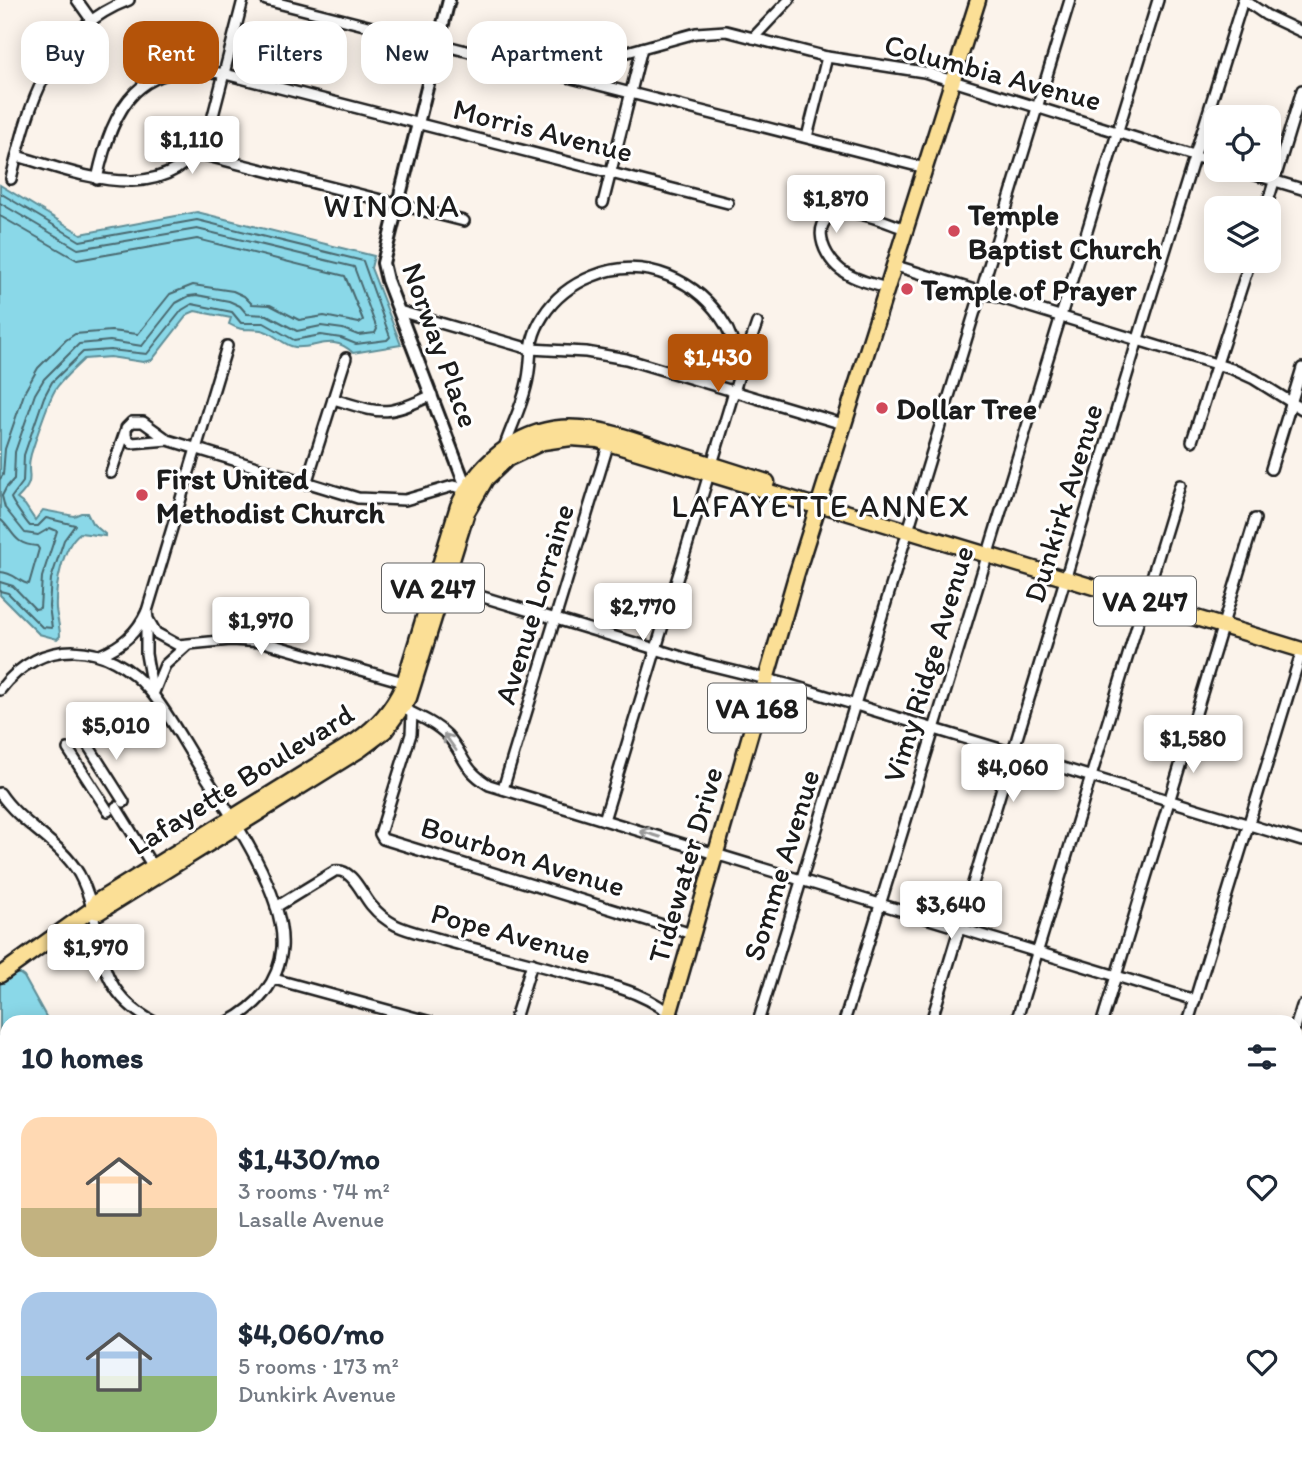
<!DOCTYPE html>
<html lang="en">
<head>
<meta charset="utf-8">
<style>
	body { margin:0; font-family:Itim,sans-serif; background:#f6f6f7; color:#1f2937; height:100vh; display:flex; flex-direction:column; font-size:26px; white-space:nowrap }
	* { box-sizing:border-box; margin:0 }
	p { font-size:23px; color:#747a83 }
	.icon { flex:none; width:38px; height:38px; fill:none; stroke:currentColor; stroke-width:2; stroke-linecap:round; stroke-linejoin:round }
	.map { position:relative; flex:1; overflow:hidden }
	.panel { position:absolute; left:0px; top:1015px; width:1302px; height:448px; display:flex; flex-direction:column; background:#fff; border-radius:21px 21px 0 0; box-shadow:0 4px 18px #0003 }
	.panel>* { flex:none }
	.top-card { position:absolute; left:21px; top:21px; width:700px; height:63px; display:flex; gap:14px }
	.controls { position:absolute; left:1204px; top:105px; display:grid; gap:14px }
	.controls a { display:grid; place-items:center; width:77px; height:77px; border-radius:14px; background:#fff; box-shadow:0 4px 18px #0003; font-size:35px }
	.price { position:absolute; translate:-50% -60px; padding:0 16px; border-radius:7px; background:#fff; color:#222; font-size:23px; line-height:46px; filter:drop-shadow(0 2px 4px #0008) }
	.price::after { content:''; position:absolute; left:50%; top:42px; width:21px; height:16px; margin-left:-10px; background:inherit; clip-path:polygon(0 0,100% 0,50% 100%) }
	.price.on { background:#b45309; color:#fff }
	ul { padding:0; list-style:none }
	li { display:flex; align-items:center; gap:21px; height:175px; padding:0 21px }
	li span { display:grid; place-items:center; flex:none; width:196px; height:140px; border-radius:21px; color:#555 }
	li>.icon { margin-inline-start:auto }
	span .icon { width:84px; height:84px; fill:#fffc; stroke-width:1 }
	li b { font-size:30px }
	h2 { display:flex; justify-content:space-between; align-items:center; height:84px; padding:0 21px; font-size:30px }
	.tag { padding:0 24px; border-radius:21px; background:#fff; box-shadow:0 4px 18px #0003; font-size:24px; line-height:63px }
	.tag.on { background:#b45309; color:#fff }
	.map>svg:first-child { display:block }
	.built { fill:#f6e4d2 }
	.water { fill:#8ad8e8; stroke:#5e8d96; stroke-width:2 }
	.lines { fill:none; stroke-linecap:round; stroke-linejoin:round }
	.shore { stroke:#48676e; stroke-width:2 }
	.minor-casing { stroke:#1c1c1c; stroke-width:14 }
	.tertiary-casing { stroke:#1c1c1c; stroke-width:16 }
	.primary-casing { stroke:#1c1c1c; stroke-width:19 }
	.trunk-casing { stroke:#1c1c1c; stroke-width:19 }
	.minor { stroke:#fff; stroke-width:9 }
	.tertiary { stroke:#fff; stroke-width:10 }
	.primary { stroke:#fbdf96; stroke-width:14 }
	.trunk { stroke:#fbdf96; stroke-width:14 }
	.oneway { stroke:#999 }
	.poi-dot { fill:#d1495b; stroke:#fff; stroke-width:2.5 }
	.labels { text-anchor:middle; dominant-baseline:central; stroke-width:6; stroke-linejoin:round; paint-order:stroke }
	.shield { fill:#fff; stroke:#606060; stroke-width:2 }
	.shield-label { font-size:28px; font-weight:bold; fill:#1c1c1c }
	.street-label { font-size:30px; fill:#1c1c1c; stroke:#fff }
	.poi-label { font-size:30px; font-weight:bold; fill:#1c1c1c; stroke:#fff; text-anchor:start }
	.neighbourhood-label { font-size:32px; letter-spacing:2px; fill:#1c1c1c; stroke:#fff }
</style>
</head>
<body>
<div class="map">
<svg width="1302" height="1463" viewBox="0 0 1302 1463">
	<rect width="100%" height="100%" fill="#fbf3eb"/>
	<filter id="ink" filterUnits="userSpaceOnUse"><feTurbulence type="fractalNoise" baseFrequency=".0143" numOctaves="2"/><feDisplacementMap in="SourceGraphic" scale="14" xChannelSelector="R" yChannelSelector="G"/><feConvolveMatrix kernelMatrix="1 2 1 2 8 2 1 2 1" color-interpolation-filters="sRGB"/></filter>
	<g filter="url(#ink)">
		<polygon class="built" points="109,1456 185,1456 201,1463 99,1463"/>
		<g class="water">
			<path d="M 0,185 L 81,234 L 197,212 L 374,256 L 371,268 L 401,345 L 353,353 C 333,333 316,349 295,347 C 283,346 274,332 261,330 C 247,328 243,332 229,324 L 231,318 L 195,311 L 188,314 L 152,360 L 143,362 L 110,357 L 84,359 C 75,368 64,377 57,387 C 48,399 36,439 31,454 C 24,478 39,477 17,499 L 25,505 L 35,520 L 43,510 L 74,516 L 81,513 L 87,513 L 92,523 L 105,534 L 105,536 L 80,533 C 62,546 55,588 56,609 C 57,618 60,627 60,636 L 57,639 L 39,634 L 0,595 Z"/>
			<polygon points="0,974 20,974 24,977 49,1022 7,1022 7,1345 0,1333"/>
			<polygon points="172,1456 352,1456 363,1463 371,1460 386,1463 189,1463"/>
		</g>
		<g class="lines">
			<g class="shore">
				<path d="M 0,193 L 80,241 L 197,220 L 363,261 L 390,337 L 387,340 L 356,344 L 341,338 L 321,335 L 294,340 L 264,323 L 241,323 L 232,312 L 192,304 L 182,310 L 147,354 L 110,350 L 83,352 L 52,382 L 44,397 L 24,455 L 23,482 L 11,498 C 12,502 27,523 30,526 L 38,526 L 46,518 L 75,525 L 64,540 L 51,579 L 49,606 L 52,628 L 42,627 L 8,593 L 0,591"/>
				<polyline points="0,203 78,249 197,229 354,267 377,329 375,333 358,335 343,329 321,326 297,331 267,315 247,314 240,306 229,301 197,295 189,296 176,303 142,346 110,341 79,344 44,379 35,394 15,452 14,479 6,488 2,496 5,508 25,533 38,535 50,528 57,531 42,577 40,608 35,609 13,586 0,582"/>
				<polyline points="0,216 77,260 197,239 345,276 363,320 359,323 324,316 299,320 270,305 252,304 244,296 233,291 193,285 170,294 138,334 111,331 75,334 66,340 38,368 25,391 5,449 3,475 0,479"/>
				<path d="M 0,519 C 15,532 12,544 37,546 L 39,549 L 29,584 C 19,583 14,572 0,572"/>
			</g>
			<g class="minor-casing">
				<g id="minor">
					<polyline points="77,0 92,21"/>
					<polyline points="266,0 925,168"/>
					<polyline points="1244,0 1266,15 1302,32"/>
					<polyline points="753,38 789,0"/>
					<polyline points="551,73 696,33 726,31 827,57 924,72 1216,163"/>
					<polyline points="807,137 827,57"/>
					<polyline points="196,153 464,221"/>
					<path d="M 17,156 C 81,174 165,211 208,135 L 243,0"/>
					<polyline points="1239,170 1302,189"/>
					<path d="M 11,179 C 29,104 48,31 129,0"/>
					<path d="M 97,179 C 113,105 140,57 225,74 L 728,203"/>
					<polyline points="603,203 642,48"/>
					<polyline points="1266,208 1302,90"/>
					<polyline points="893,265 1232,369 1254,379 1302,409"/>
					<path d="M 886,288 C 871,283 854,280 841,270 C 819,253 808,212 848,212 C 866,213 888,223 906,229"/>
					<polyline points="399,311 530,349 586,352 626,359 843,424"/>
					<path d="M 333,399 C 381,413 385,418 432,395"/>
					<polyline points="168,440 143,422 132,422 126,428 126,437 132,443 168,440 358,498 405,500 453,486 467,489"/>
					<polyline points="1192,441 1250,261"/>
					<path d="M 504,448 C 511,427 521,408 526,387 C 534,358 525,345 543,316 C 555,297 573,284 593,276 C 644,255 699,280 726,326 C 733,339 736,353 741,367"/>
					<polyline points="1271,469 1302,368"/>
					<polyline points="111,473 125,432"/>
					<polyline points="306,484 346,358"/>
					<polyline points="440,584 705,664 787,684 1302,841"/>
					<polyline points="147,611 148,619 156,633 178,645 231,640 263,642 407,683"/>
					<polyline points="146,618 146,654 153,694"/>
					<path d="M 100,655 C 122,646 137,633 147,611 L 227,346"/>
					<path d="M 0,690 C 41,636 108,640 150,691 C 170,715 185,745 202,771 C 231,814 286,895 282,948 C 279,982 257,1007 228,1022"/>
					<polyline points="154,692 165,665 186,646"/>
					<path d="M 400,707 C 416,715 434,722 447,735 C 465,755 462,769 489,785 L 1195,1000"/>
					<polyline points="412,713 411,734 380,834 383,839 692,934"/>
					<polyline points="84,739 124,802"/>
					<polyline points="68,749 108,811"/>
					<polyline points="503,789 610,439"/>
					<path d="M 0,793 C 21,825 60,841 79,874 C 109,929 83,984 154,1022"/>
					<polyline points="116,807 155,870"/>
					<polyline points="604,820 739,375 757,323"/>
					<path d="M 276,907 L 335,871 C 352,868 361,893 371,905 C 390,928 408,930 436,938 C 480,951 525,961 570,974 C 612,986 646,991 680,1022"/>
					<polyline points="274,979 431,1022"/>
					<polyline points="514,1022 532,963"/>
					<polyline points="758,1022 1070,0"/>
					<polyline points="844,1022 1158,0"/>
					<polyline points="931,1022 1145,316 1243,0"/>
					<polyline points="1016,1022 1180,485"/>
					<polyline points="1102,1022 1255,519"/>
					<polyline points="1188,1022 1302,650"/>
					<polyline points="1295,1028 1302,1006"/>
					<polyline points="1295,1221 1302,1223"/>
					<polyline points="1295,1312 1302,1294"/>
					<polyline points="1295,1424 1302,1428"/>
					<polyline points="0,1450 7,1455"/>
					<polyline points="61,1456 70,1463"/>
					<path d="M 769,1456 C 779,1459 789,1463 798,1456"/>
					<polyline points="623,1463 625,1456"/>
					<polyline points="928,1463 933,1456"/>
					<polyline points="1030,1463 1036,1456"/>
					<polyline points="1133,1463 1137,1456"/>
					<polyline points="1229,1463 1233,1456"/>
				</g>
			</g>
			<g class="tertiary-casing">
				<polyline id="tertiary" points="449,0 383,263 387,280 468,492"/>
			</g>
			<g class="primary-casing">
				<g id="primary">
					<polyline points="91,910 99,912 361,749 385,731 409,698 467,512 486,479 507,459 543,442 571,438 598,440 809,504 819,504 1302,650"/>
					<path d="M 0,975 L 91,910 L 96,902 L 356,741 C 377,726 392,710 403,686 L 458,506 C 481,458 526,423 581,428 C 610,430 638,441 665,450 C 699,460 733,471 767,482"/>
				</g>
			</g>
			<g class="trunk-casing">
				<g id="trunk">
					<polyline points="667,1022 796,576 978,0"/>
					<polyline points="487,1463 492,1456"/>
				</g>
			</g>
			<use href="#minor" class="minor"/>
			<use href="#tertiary" class="tertiary"/>
			<use href="#primary" class="primary"/>
			<use href="#trunk" class="trunk"/>
		</g>
		<defs><path id="oneway-shaft" d="M-6 0H5M1.5-3L5.5 0L1.5 3" fill="none" stroke-width="1.6" stroke-linecap="round" stroke-linejoin="round" transform="scale(1.75)"/></defs>
		<g class="oneway">
			<use href="#oneway-shaft" transform="translate(450 742) rotate(-126)"/>
			<use href="#oneway-shaft" transform="translate(650 834) rotate(-163)"/>
		</g>
	</g>
	<g class="poi-dot">
		<circle cx="954" cy="231" r="7"/>
		<circle cx="907" cy="289" r="7"/>
		<circle cx="882" cy="408" r="7"/>
		<circle cx="142" cy="495" r="7"/>
	</g>
	<g class="labels">
		<g class="shield">
			<rect x="382" y="563.5" width="102" height="49" rx="5"/>
			<rect x="1094" y="576.5" width="102" height="49" rx="5"/>
			<rect x="708" y="683.5" width="98" height="49" rx="5"/>
		</g>
		<g class="shield-label">
			<text x="433" y="588">VA 247</text>
			<text x="1145" y="601">VA 247</text>
			<text x="757" y="708">VA 168</text>
		</g>
		<g class="street-label">
			<text transform="translate(993 72) rotate(15)">Columbia Avenue</text>
			<text transform="translate(543 130) rotate(14)">Morris Avenue</text>
			<text transform="translate(441 345) rotate(70)">Norway Place</text>
			<text transform="translate(1063 503) rotate(-73)">Dunkirk Avenue</text>
			<text transform="translate(534 604) rotate(-73)">Avenue Lorraine</text>
			<text transform="translate(928 664) rotate(-73)">Vimy Ridge Avenue</text>
			<text transform="translate(241 779) rotate(-32)">Lafayette Boulevard</text>
			<text transform="translate(523 856) rotate(17)">Bourbon Avenue</text>
			<text transform="translate(685 865) rotate(-74)">Tidewater Drive</text>
			<text transform="translate(781 865) rotate(-73)">Somme Avenue</text>
			<text transform="translate(511 933) rotate(15)">Pope Avenue</text>
		</g>
		<g class="poi-label">
			<text x="968" y="214">Temple<tspan x="968" dy="34">Baptist Church</tspan></text>
			<text x="921" y="289">Temple of Prayer</text>
			<text x="896" y="408">Dollar Tree</text>
			<text x="156" y="478">First United<tspan x="156" dy="34">Methodist Church</tspan></text>
		</g>
		<g class="neighbourhood-label">
			<text x="392" y="206">WINONA</text>
			<text x="821" y="506">LAFAYETTE ANNEX</text>
		</g>
	</g>
</svg>
<div class="controls">
<a><svg class="icon" aria-label="locate" viewBox="0 0 24 24"><circle cx="12" cy="12" r="6"/><path d="M12 2v4M12 18v4M2 12h4M18 12h4"/></svg></a>
<a><svg class="icon" aria-label="layers" viewBox="0 0 24 24"><path d="M12 4l9 5-9 5-9-5zM3 14l9 5 9-5"/></svg></a>
</div>
<b class="price" style="left:192px;top:176px">$1,110</b>
<b class="price" style="left:836px;top:235px">$1,870</b>
<b class="price on" style="left:718px;top:394px">$1,430</b>
<b class="price" style="left:643px;top:643px">$2,770</b>
<b class="price" style="left:261px;top:657px">$1,970</b>
<b class="price" style="left:116px;top:762px">$5,010</b>
<b class="price" style="left:1193px;top:775px">$1,580</b>
<b class="price" style="left:1013px;top:804px">$4,060</b>
<b class="price" style="left:951px;top:941px">$3,640</b>
<b class="price" style="left:96px;top:984px">$1,970</b>
<div class="top-card">
<a class="tag">Buy</a>
<a class="tag on">Rent</a>
<a class="tag">Filters</a>
<a class="tag">New</a>
<a class="tag">Apartment</a>
</div>
<section class="panel">
<h2>10 homes<svg class="icon" aria-label="filters" viewBox="0 0 24 24"><path d="M4 7h16M4 17h16"/><circle cx="9" cy="7" r="2"/><circle cx="15" cy="17" r="2"/></svg></h2>
<ul>
<li><span style="background:linear-gradient(#ffd9b3 65%,#c2b280 0)"><svg class="icon" aria-label="home" viewBox="0 0 24 24"><path d="M3 11l9-7 9 7M6 9v11h12V9"/></svg></span><div><b>$1,430/mo</b><p>3 rooms · 74 m²</p><p>Lasalle Avenue</p></div><svg class="icon" aria-label="heart" viewBox="0 0 24 24"><path d="M12 20l-8-8c-3-5 5-10 8-4 3-6 11-1 8 4z"/></svg></li>
<li><span style="background:linear-gradient(#a9c7e8 60%,#8fb573 0)"><svg class="icon" aria-label="home" viewBox="0 0 24 24"><path d="M3 11l9-7 9 7M6 9v11h12V9"/></svg></span><div><b>$4,060/mo</b><p>5 rooms · 173 m²</p><p>Dunkirk Avenue</p></div><svg class="icon" aria-label="heart" viewBox="0 0 24 24"><path d="M12 20l-8-8c-3-5 5-10 8-4 3-6 11-1 8 4z"/></svg></li>
</ul>
</section>
</div>
</body>
</html>
